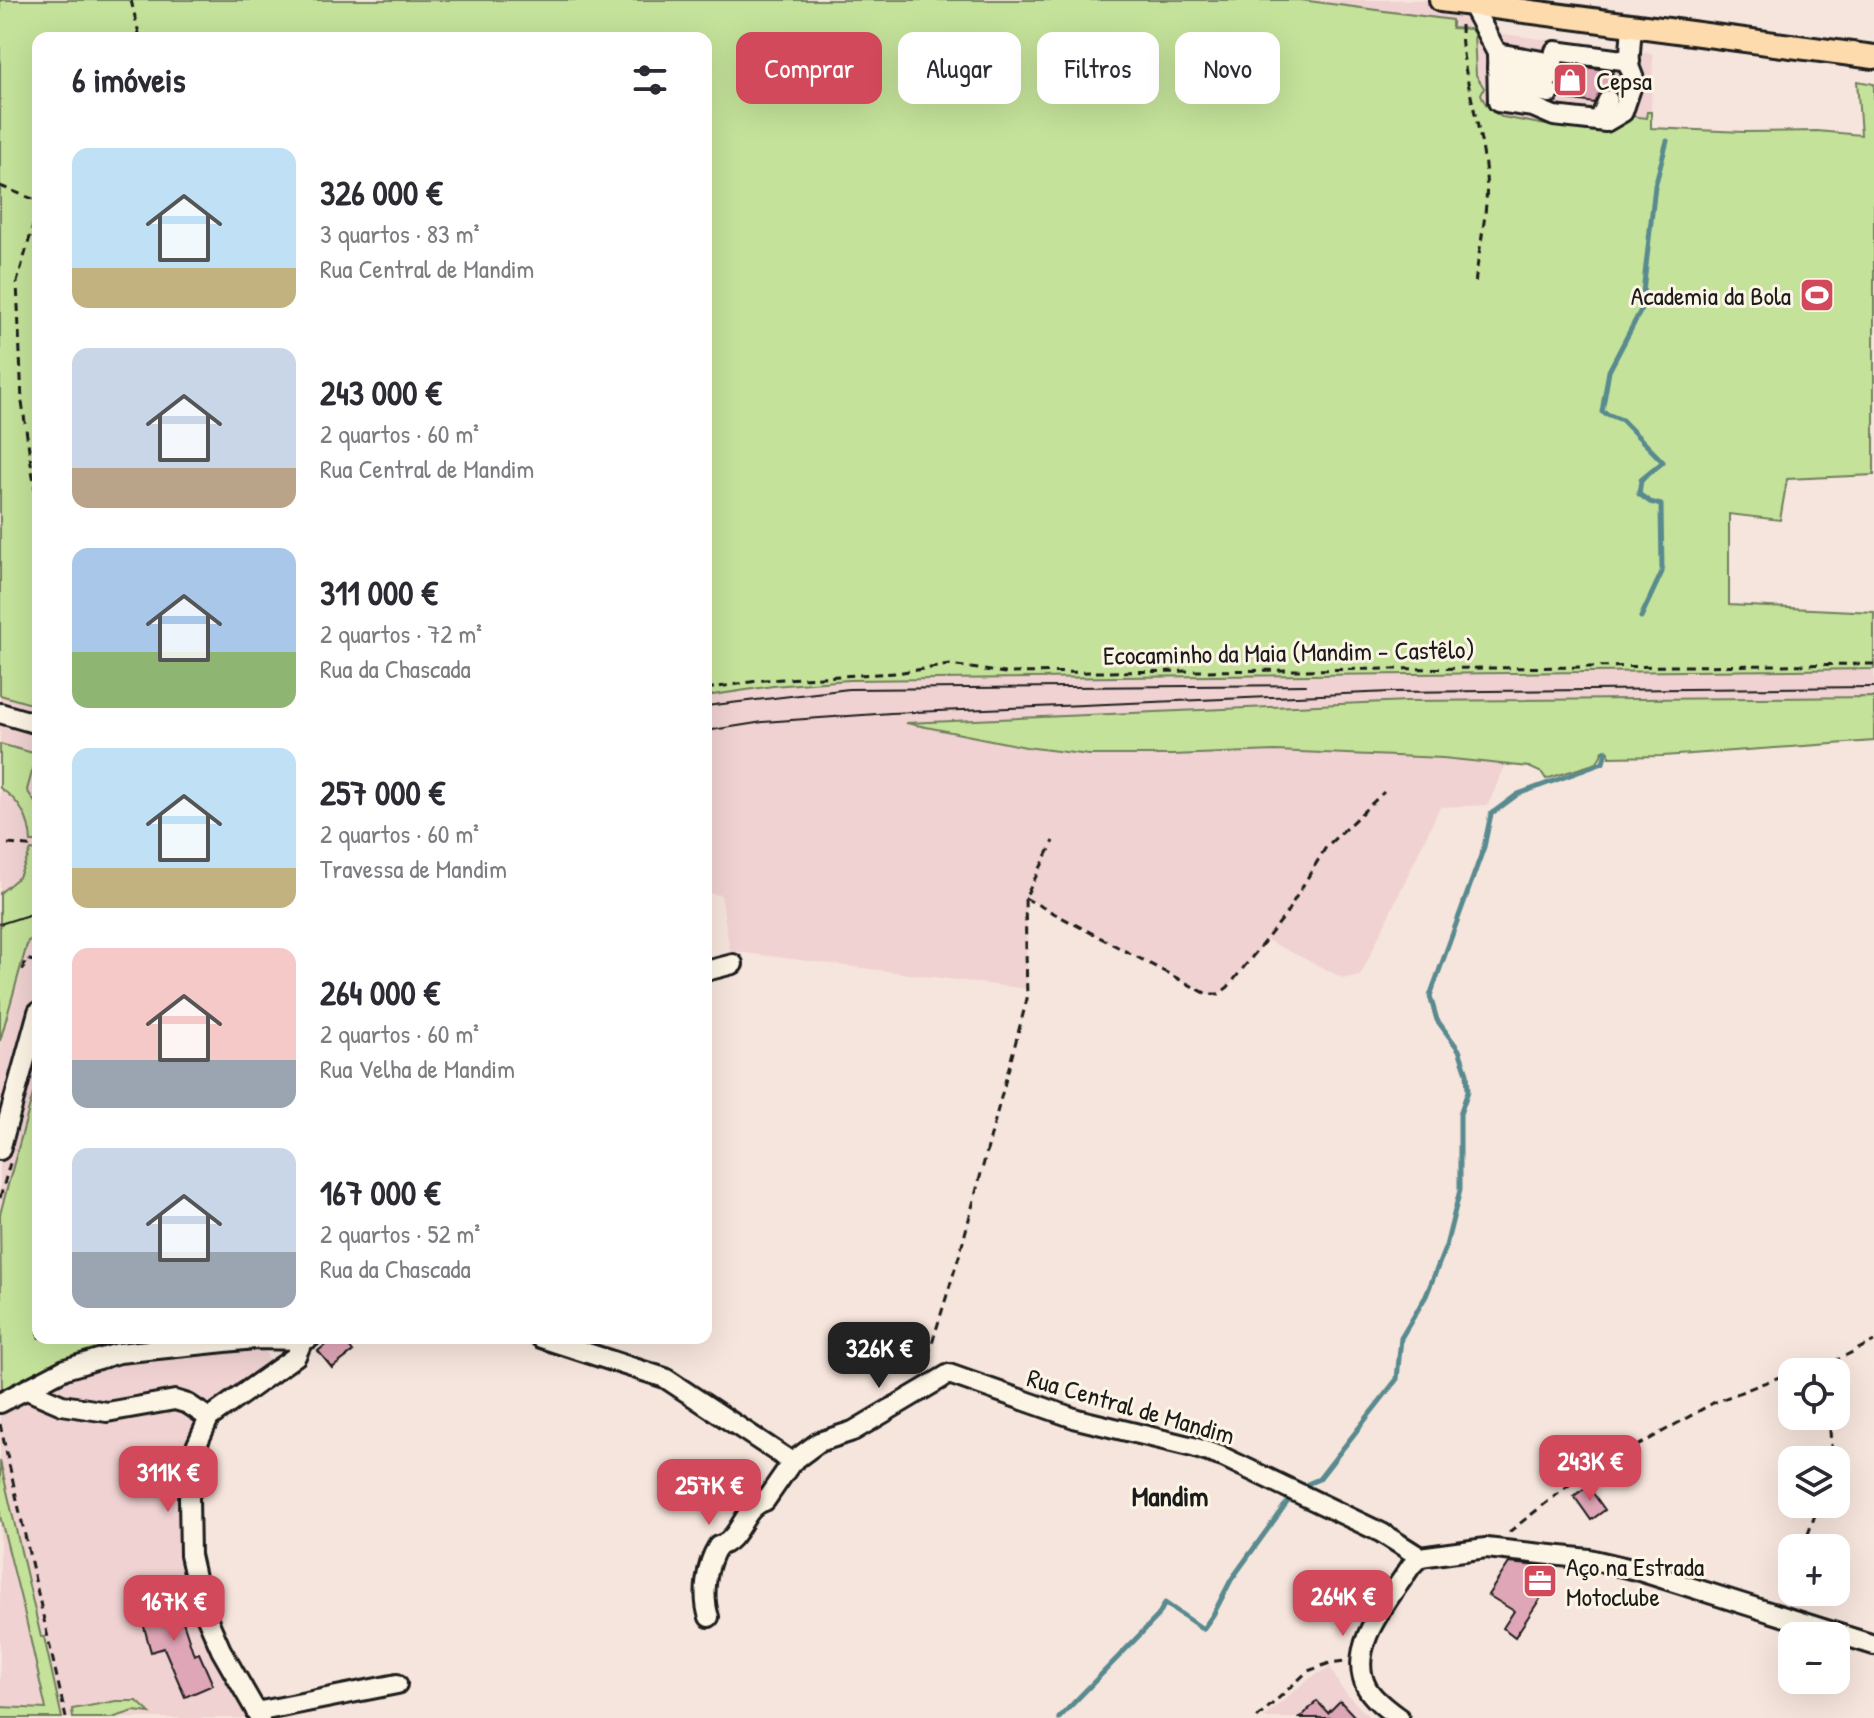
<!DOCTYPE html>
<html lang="pt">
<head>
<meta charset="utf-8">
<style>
	body { margin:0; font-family:"Patrick Hand",sans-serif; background:#f7f7f7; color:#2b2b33; height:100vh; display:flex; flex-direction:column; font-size:30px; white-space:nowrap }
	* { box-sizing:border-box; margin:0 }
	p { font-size:26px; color:#7c7c81 }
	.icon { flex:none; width:44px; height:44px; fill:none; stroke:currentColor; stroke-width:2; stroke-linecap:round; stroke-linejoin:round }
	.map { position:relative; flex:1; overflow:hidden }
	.drawer { position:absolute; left:32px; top:32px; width:680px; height:1312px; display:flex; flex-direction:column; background:#fff; border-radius:16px; box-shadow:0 8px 32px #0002 }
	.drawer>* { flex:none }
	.top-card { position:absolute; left:736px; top:32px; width:760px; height:72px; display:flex; gap:16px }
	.tools { position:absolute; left:1778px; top:1358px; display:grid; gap:16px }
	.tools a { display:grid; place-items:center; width:72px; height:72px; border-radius:16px; background:#fff; box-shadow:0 8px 32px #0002; font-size:40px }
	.price { position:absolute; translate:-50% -68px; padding:0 18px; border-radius:16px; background:#d1495b; color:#fff; font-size:26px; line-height:52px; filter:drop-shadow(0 2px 4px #0008) }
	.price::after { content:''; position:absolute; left:50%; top:48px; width:24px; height:18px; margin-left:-12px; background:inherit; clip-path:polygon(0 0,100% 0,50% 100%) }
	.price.on { background:#222; color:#fff }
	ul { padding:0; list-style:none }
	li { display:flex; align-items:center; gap:24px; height:200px; padding:0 40px }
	li span { display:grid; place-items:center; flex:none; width:224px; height:160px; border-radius:16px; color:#555 }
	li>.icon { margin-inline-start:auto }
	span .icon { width:96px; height:96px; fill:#fffc; stroke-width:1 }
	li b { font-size:34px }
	h2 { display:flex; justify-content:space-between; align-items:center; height:96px; padding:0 40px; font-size:34px }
	.pill { padding:0 28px; border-radius:16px; background:#fff; box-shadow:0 8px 32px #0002; font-size:28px; line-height:72px }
	.pill.on { background:#d1495b; color:#fff }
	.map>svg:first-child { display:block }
	.built { fill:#efd2d1 }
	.green { fill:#c4e29a; stroke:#707f5b; stroke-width:2 }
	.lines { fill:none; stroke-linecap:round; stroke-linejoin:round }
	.stream { stroke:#598a8f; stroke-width:5 }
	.building { fill:#dfa6b7; stroke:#1c1c1c; stroke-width:2 }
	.minor-tunnel { stroke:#cabdb6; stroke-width:18; stroke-dasharray:18 9; stroke-linecap:butt }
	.minor-casing { stroke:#1c1c1c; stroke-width:24 }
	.major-casing { stroke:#1c1c1c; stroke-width:28 }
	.path { stroke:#1c1c1c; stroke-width:3; stroke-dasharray:8 6; stroke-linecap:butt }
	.minor { stroke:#fcf5e5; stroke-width:18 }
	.major { stroke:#fddbac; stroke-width:22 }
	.tram { stroke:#1c1c1c; stroke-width:2 }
	.labels { text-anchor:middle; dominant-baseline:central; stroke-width:6; stroke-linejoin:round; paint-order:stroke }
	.poi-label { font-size:26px; fill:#1c1c1c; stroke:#fcf5e5; text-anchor:start }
	.street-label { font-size:26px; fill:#1c1c1c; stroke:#fcf5e5 }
	.neighbourhood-label { font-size:28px; font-weight:bold; fill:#1c1c1c; stroke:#fcf5e5 }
</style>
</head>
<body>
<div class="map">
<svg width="1874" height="1718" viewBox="0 0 1874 1718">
	<rect width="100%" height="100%" fill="#f6e5dc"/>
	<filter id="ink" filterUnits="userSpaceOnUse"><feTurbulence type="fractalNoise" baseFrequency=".0125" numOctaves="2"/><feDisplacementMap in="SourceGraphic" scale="16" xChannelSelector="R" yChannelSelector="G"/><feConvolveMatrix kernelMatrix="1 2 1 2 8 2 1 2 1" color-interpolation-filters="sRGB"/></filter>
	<g filter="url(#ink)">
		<g class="built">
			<polygon points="0,0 1469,0 1467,29 1653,54 1650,135 1544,672 1874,669 1874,697 1533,700 1488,805 1440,807 1360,976 1343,978 1267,940 1228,987 1219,994 1207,994 1026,898 1027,989 730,951 721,895 706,893 706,38 38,38 38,1338 156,1338 126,1342 81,1355 0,1393"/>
			<polygon points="264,1349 271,1365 192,1426 180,1573 257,1718 0,1718 0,1415 103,1364"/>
			<polygon points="1330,1667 1341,1688 1370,1718 1263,1718 1307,1680"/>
		</g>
		<g class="green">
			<path d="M 0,0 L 1301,0 L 1452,20 L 1452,28 L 1470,29 L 1474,33 L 1476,75 L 1484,88 L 1481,94 C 1485,106 1491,111 1502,117 C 1535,122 1607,143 1630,116 L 1646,118 L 1647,112 L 1651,112 L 1651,128 L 1744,132 L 1817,131 L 1861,135 L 1857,81 L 1874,84 L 1874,475 L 1787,479 L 1780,520 L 1729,514 L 1729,605 L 1874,612 L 1874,669 L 849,680 L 773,686 L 706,696 L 706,38 L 38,38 L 38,706 L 0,695 Z"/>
			<polygon points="1874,697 1874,741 1663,756 1609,757 1609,752 1603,751 1597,763 1546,779 1542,773 1529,767 1443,758 1275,751 1172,755 1089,755 1026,747 906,723 1408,701"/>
			<path d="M 0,744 L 37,754 L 27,790 L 38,807 L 38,842 L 31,842 C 30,818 20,801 0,788 Z"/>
			<polygon points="31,850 38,851 38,937 28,941 0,1041 0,893 19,877"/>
			<path d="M 38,1076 L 38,1338 L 156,1338 C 95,1347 56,1367 2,1393 L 0,1214 Z"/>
			<polygon points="0,1461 41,1637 44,1637 62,1718 0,1718 0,1707 46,1709 25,1615 0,1516"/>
			<polygon points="116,1701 137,1701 150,1713 134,1711 112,1718 73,1718 72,1709"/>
		</g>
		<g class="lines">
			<g class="stream">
				<polyline points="1641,617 1662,572 1661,505 1650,502 1639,494 1641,480 1663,462 1622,420 1602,412 1609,371 1641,310 1655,186 1667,141"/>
				<polyline points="1305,1485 1319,1479 1397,1379 1401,1338 1426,1296 1446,1246 1460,1190 1460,1114 1468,1091 1467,1073 1459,1050 1437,1020 1430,996 1484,847 1491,814 1518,794 1603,763 1606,751"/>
				<polyline points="1059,1718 1158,1616 1165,1603 1203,1629 1213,1615 1231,1580 1288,1501"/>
			</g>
		</g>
		<g class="building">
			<polygon points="1565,64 1613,71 1612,74 1621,79 1617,92 1607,88 1602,90 1594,103 1560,98 1559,86"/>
			<polygon points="334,1338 342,1338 353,1352 332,1368 318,1351"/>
			<polygon points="1588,1486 1605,1510 1591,1520 1574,1496"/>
			<polygon points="1509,1563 1539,1566 1555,1576 1515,1637 1503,1628 1514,1611 1488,1595"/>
			<polygon points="174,1594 194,1655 199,1653 213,1685 185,1697 164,1648 151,1652 138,1605"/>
			<polygon points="1317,1701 1328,1713 1340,1701 1356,1718 1300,1718"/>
		</g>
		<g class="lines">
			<polyline class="minor-tunnel" points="1608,100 1618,77"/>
			<g class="minor-casing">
				<g id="minor">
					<polyline points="1471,4 1497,53 1498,102 1533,107 1554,116 1606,122 1623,112 1634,79 1629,66 1632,25"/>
					<polyline points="1497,53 1553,63 1555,51 1630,61"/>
					<polyline points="1497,68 1551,77"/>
					<polyline points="1498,85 1550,93"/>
					<polyline points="1599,121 1608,100"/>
					<polyline points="0,713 38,724"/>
					<polyline points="706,971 733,964"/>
					<polyline points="0,1150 38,1012"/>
					<polyline points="541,1338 665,1378 792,1462 819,1442 853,1431 949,1374 1077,1419 1193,1447 1223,1457 1382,1533 1420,1557 1486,1548 1589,1559 1636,1570 1874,1645"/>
					<polyline points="27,1390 62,1405 107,1412 175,1400 188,1404 209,1418"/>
					<polyline points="0,1403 65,1369 119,1353 254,1339 303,1340 310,1338"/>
					<path d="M 709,1617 C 702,1596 706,1565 718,1546 C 741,1541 742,1507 765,1501 L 792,1462"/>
					<polyline points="256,1712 397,1684"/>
					<polyline points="260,1718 221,1650 201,1604 190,1555 189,1498 195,1449 209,1418 296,1356 303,1340"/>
					<path d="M 1399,1718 C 1388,1710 1374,1700 1367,1688 C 1345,1647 1390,1599 1411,1566 L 1420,1557"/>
				</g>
			</g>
			<g class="major-casing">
				<polyline id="major" points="1441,0 1874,57"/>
			</g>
			<g class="path">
				<polyline points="131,0 140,38"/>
				<path d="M 1461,25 C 1461,76 1482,125 1486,176 C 1489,212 1478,250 1475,286"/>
				<polyline points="0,186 38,201"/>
				<polyline points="38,209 17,282 22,402 38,510"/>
				<polyline points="706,689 764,680 896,673 950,665 1005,673 1874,664"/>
				<polyline points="8,844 38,847"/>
				<polyline points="1025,898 1207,994 1219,994 1228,987 1284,917 1326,847 1384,792"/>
				<polyline points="23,970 26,959 38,962"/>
				<polyline points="0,1198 10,1163"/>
				<polyline points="924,1369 960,1253 1027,999 1025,898 1054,841"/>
				<polyline points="1792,1372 1831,1363 1874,1341"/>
				<polyline points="1829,1416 1832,1460"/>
				<polyline points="0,1424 66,1718"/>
				<polyline points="1509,1532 1569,1485 1713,1403 1792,1372"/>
				<polyline points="1803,1548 1819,1504"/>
				<polyline points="1785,1599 1792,1580"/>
				<polyline points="1257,1718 1308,1671 1330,1663 1345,1661"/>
			</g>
			<use href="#minor" class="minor"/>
			<use href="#major" class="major"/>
			<g class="tram">
				<polyline points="706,706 849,689 1306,685"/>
				<polyline points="706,731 763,722 891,713 1391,692 1874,687"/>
				<polyline points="0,924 38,912"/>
			</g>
		</g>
	</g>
	<defs>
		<g id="shop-square" transform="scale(1.8)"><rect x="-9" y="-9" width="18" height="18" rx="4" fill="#d1495b" stroke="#fcf5e5"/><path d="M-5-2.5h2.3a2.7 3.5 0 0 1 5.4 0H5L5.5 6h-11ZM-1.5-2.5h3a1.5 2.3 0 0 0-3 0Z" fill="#fff"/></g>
		<g id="stadium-square" transform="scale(1.8)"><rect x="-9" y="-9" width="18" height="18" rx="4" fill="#d1495b" stroke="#fcf5e5"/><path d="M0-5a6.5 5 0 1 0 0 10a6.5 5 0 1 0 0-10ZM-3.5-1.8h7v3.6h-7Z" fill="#fff"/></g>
		<g id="office-square" transform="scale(1.8)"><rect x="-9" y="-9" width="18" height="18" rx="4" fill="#d1495b" stroke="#fcf5e5"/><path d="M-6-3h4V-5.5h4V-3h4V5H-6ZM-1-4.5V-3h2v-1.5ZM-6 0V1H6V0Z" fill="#fff"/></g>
	</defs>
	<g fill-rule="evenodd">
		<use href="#shop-square" x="1570" y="80"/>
		<use href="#stadium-square" x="1817" y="295"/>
		<use href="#office-square" x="1540" y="1581"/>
	</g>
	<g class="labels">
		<g class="poi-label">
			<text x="1596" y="80">Cepsa</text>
			<text x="1791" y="295" text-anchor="end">Academia da Bola</text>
			<text x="1566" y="1566">Aço na Estrada<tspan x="1566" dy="30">Motoclube</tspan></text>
		</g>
		<g class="street-label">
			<text transform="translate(1289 652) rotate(-1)">Ecocaminho da Maia (Mandim - Castêlo)</text>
			<text transform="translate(1131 1406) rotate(16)">Rua Central de Mandim</text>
		</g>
		<g class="neighbourhood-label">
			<text x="1170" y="1496">Mandim</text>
		</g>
	</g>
</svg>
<div class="tools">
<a><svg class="icon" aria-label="locate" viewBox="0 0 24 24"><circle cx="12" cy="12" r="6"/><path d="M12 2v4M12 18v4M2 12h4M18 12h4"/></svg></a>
<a><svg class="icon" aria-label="layers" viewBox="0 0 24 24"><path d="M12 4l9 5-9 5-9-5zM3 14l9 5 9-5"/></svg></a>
<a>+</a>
<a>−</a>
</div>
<b class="price on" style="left:879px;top:1390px">326K €</b>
<b class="price" style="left:1590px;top:1503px">243K €</b>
<b class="price" style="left:168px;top:1514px">311K €</b>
<b class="price" style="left:709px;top:1527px">257K €</b>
<b class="price" style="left:1343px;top:1638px">264K €</b>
<b class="price" style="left:174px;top:1643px">167K €</b>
<div class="top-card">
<a class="pill on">Comprar</a>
<a class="pill">Alugar</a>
<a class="pill">Filtros</a>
<a class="pill">Novo</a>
</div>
<section class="drawer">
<h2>6 imóveis<svg class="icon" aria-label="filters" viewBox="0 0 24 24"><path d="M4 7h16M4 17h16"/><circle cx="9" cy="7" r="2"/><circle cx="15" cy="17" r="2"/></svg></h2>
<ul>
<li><span style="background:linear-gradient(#bfe0f5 75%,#c2b280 0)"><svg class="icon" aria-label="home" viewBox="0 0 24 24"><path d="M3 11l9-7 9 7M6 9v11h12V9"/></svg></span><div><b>326 000 €</b><p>3 quartos · 83 m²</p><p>Rua Central de Mandim</p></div></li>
<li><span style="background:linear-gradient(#c9d6e8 75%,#b9a48a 0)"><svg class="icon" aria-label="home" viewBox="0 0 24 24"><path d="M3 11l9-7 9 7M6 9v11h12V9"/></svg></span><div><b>243 000 €</b><p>2 quartos · 60 m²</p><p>Rua Central de Mandim</p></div></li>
<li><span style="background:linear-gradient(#a9c7e8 65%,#8fb573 0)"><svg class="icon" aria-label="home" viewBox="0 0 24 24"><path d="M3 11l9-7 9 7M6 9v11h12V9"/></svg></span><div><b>311 000 €</b><p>2 quartos · 72 m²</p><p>Rua da Chascada</p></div></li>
<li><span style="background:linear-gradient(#bfe0f5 75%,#c2b280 0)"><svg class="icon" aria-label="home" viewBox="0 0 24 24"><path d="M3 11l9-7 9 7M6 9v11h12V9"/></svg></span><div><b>257 000 €</b><p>2 quartos · 60 m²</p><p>Travessa de Mandim</p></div></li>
<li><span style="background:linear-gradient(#f6c9c9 70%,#9aa5b1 0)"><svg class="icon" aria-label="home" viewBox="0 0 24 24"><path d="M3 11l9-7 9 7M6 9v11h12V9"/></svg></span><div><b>264 000 €</b><p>2 quartos · 60 m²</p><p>Rua Velha de Mandim</p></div></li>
<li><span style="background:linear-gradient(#c9d6e8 65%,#9aa5b1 0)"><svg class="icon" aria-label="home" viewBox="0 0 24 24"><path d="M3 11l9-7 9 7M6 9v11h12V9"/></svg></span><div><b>167 000 €</b><p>2 quartos · 52 m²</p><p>Rua da Chascada</p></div></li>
</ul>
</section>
</div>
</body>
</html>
